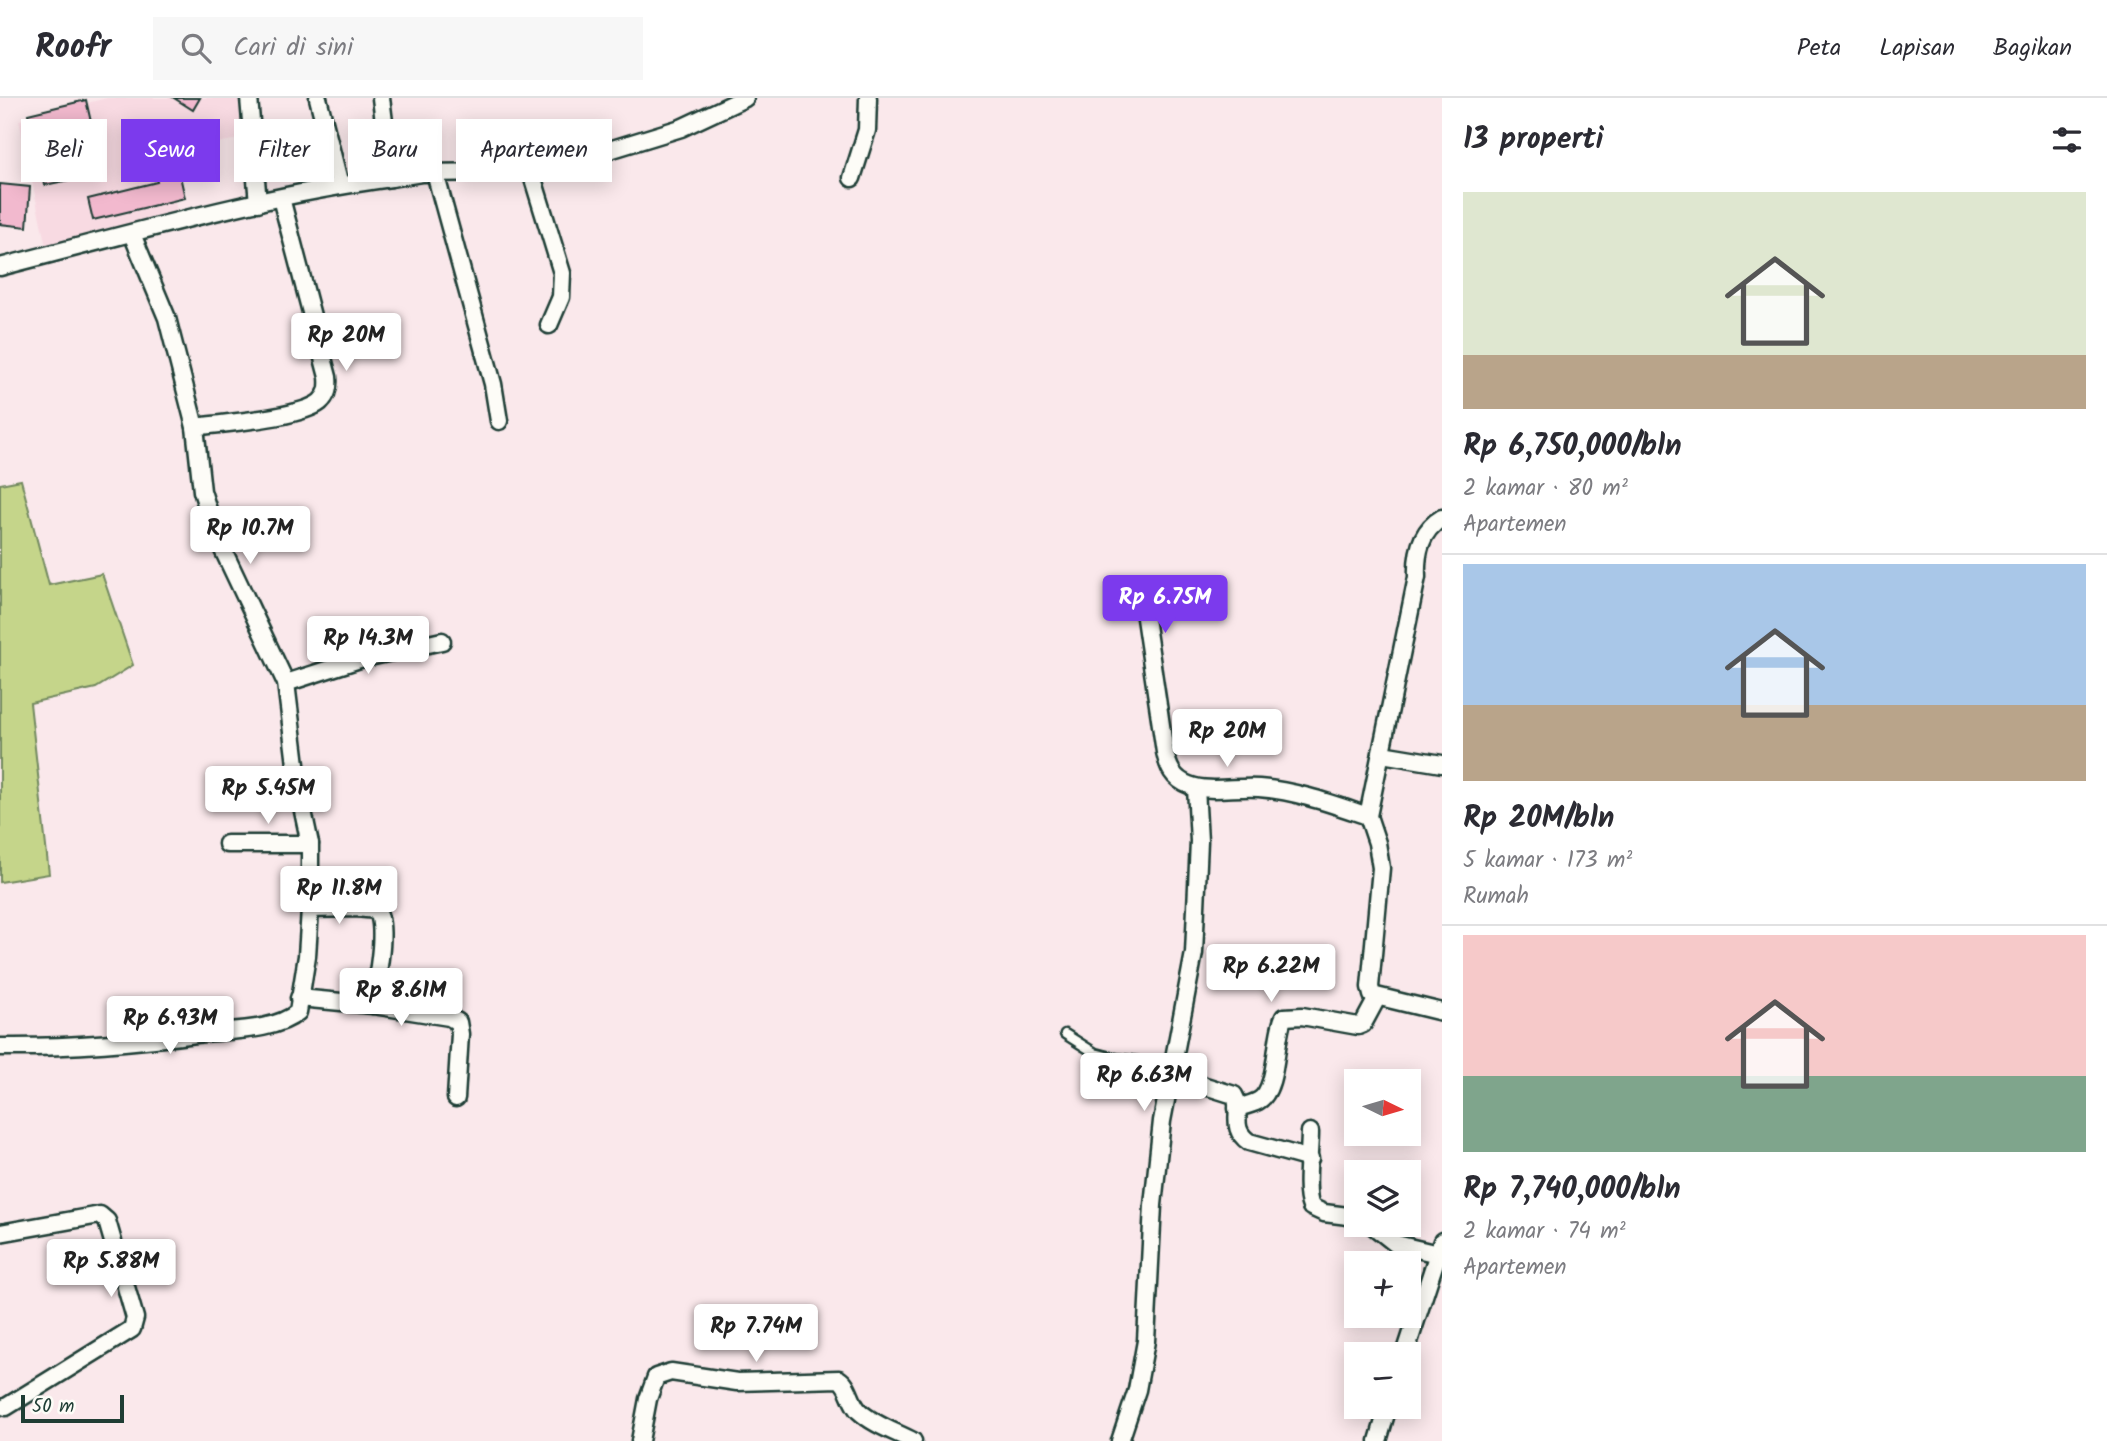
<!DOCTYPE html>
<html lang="id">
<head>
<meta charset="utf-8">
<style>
	body { margin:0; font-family:Kalam,sans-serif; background:#f7f7f7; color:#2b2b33; height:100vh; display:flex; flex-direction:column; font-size:26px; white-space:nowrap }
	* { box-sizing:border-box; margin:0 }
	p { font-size:23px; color:#7c7c81 }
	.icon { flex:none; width:38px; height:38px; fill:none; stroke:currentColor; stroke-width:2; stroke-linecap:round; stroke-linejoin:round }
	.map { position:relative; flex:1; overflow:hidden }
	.panel { display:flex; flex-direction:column; background:#fff; width:665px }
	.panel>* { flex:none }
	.guide { position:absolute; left:21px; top:21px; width:665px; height:63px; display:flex; gap:14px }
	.needle { width:46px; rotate:95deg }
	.controls { position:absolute; left:1344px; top:971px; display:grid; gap:14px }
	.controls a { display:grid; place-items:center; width:77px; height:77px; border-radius:0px; background:#fff; box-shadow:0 4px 18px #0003; font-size:35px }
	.scale { position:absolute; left:21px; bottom:18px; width:103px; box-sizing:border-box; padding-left:7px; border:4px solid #1f3d34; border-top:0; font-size:19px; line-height:24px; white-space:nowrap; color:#1f3d34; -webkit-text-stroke:5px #fdfcf7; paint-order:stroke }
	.price { position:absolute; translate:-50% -60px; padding:0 16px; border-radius:7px; background:#fff; color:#222; font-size:23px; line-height:46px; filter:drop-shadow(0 2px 4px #0008) }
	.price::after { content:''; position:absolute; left:50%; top:42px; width:21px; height:16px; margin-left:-10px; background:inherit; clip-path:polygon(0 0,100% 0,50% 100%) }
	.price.active { background:#7c3aed; color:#fff }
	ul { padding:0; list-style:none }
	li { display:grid; align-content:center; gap:14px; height:371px; padding:0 21px }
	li+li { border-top:2px solid #e1e1e2 }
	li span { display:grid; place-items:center; height:217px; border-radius:0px; color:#555 }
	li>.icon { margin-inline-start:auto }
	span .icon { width:126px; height:126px; fill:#fffc; stroke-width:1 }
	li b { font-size:30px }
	h2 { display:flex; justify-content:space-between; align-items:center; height:84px; padding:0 21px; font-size:30px }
	.tag { padding:0 24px; border-radius:0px; background:#fff; box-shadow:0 4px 18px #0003; font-size:24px; line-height:63px }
	.tag.active { background:#7c3aed; color:#fff }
	header { display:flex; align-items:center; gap:42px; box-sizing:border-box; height:98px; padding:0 35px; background:#fff; border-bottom:2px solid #e1e1e2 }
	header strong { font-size:33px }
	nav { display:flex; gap:38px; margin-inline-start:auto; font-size:24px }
	.search { width:490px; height:63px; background:#f7f7f7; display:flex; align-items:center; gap:18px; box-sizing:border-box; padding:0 24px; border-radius:0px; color:#7c7c81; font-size:26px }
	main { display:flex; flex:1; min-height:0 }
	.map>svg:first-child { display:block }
	.built { fill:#f8dae2 }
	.green { fill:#c5d58a; stroke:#72895f; stroke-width:2 }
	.building { fill:#f2b9ce; stroke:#1f3d34; stroke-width:2 }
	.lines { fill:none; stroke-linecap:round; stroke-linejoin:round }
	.lane-casing { stroke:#1f3d34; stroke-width:13 }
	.street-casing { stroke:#1f3d34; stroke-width:21 }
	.lane { stroke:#fdfcf7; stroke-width:8 }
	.street { stroke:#fdfcf7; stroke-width:16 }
</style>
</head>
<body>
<header>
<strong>Roofr</strong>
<div class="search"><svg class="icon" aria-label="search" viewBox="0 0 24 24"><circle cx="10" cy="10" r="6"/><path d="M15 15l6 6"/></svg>Cari di sini</div>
<nav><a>Peta</a><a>Lapisan</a><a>Bagikan</a></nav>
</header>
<main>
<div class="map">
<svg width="1442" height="1343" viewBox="0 0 1442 1343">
	<rect width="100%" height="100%" fill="#fae8eb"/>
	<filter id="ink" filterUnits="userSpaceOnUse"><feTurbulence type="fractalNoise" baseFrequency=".0143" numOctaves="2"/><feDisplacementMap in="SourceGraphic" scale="14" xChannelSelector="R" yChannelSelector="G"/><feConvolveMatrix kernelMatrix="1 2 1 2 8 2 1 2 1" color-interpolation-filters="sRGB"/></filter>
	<g filter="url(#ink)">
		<polygon class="built" points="107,0 242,0 248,39 162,56 178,116 46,149 19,22"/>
		<polygon class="green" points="21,382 49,487 102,476 133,567 96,590 30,605 49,776 0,784 0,386"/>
		<g class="building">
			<polygon points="174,0 200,0 193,12"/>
			<polygon points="86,2 91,24 58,32 69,82 45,87 28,16"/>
			<polygon points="176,60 185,100 93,122 88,101 157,84 153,66"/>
			<polygon points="0,86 30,89 27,129 0,126"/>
		</g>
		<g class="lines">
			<g class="lane-casing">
				<polyline id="lane" points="1065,936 1095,955 1114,960 1172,968"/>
			</g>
			<g class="street-casing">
				<g id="street">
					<polyline points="249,0 258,105"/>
					<polyline points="318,0 340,87"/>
					<polyline points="530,71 562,175 561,199 549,227"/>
					<polyline points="435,75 493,286 499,323"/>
					<polyline points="391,80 422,75 501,74 580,61 681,30 745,0"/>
					<polyline points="852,80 867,32 868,0"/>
					<path d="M 0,169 C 129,136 259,98 391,80 L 381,0"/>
					<path d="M 195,329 C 223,325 300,320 320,304 C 328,297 329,289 328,279 L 281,100"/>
					<path d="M 1442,420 C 1420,433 1416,456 1417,479 L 1368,718 L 1377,745 L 1381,770 L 1370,889 L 1372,897 L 1442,914"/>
					<path d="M 1145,520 L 1165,654 C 1168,669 1173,681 1189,687 C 1209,695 1237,688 1259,690 C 1297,693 1332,706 1368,718"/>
					<polyline points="286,585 360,561 442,543"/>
					<polyline points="1382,656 1442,666"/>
					<polyline points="227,746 310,746"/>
					<path d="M 310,811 L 356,810 L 377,812 C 388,831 376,884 373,907"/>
					<polyline points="299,900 373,907 449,919 458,924 460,936 456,1000"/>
					<path d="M 0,949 C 68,950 137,944 204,935 C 232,932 276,933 298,914 L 307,858 L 310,811 L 310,746 L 300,699 L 286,585 L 216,437 L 202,393 L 195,329 L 167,220 L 132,136"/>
					<path d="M 1170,977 L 1234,997 C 1244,1013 1228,1029 1249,1044 L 1310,1061"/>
					<path d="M 1237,1010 C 1244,1008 1252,1006 1258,1003 C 1279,992 1274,938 1284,919 L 1302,918 L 1358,928 L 1363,926 L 1377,900"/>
					<path d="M 1310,1034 C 1310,1055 1304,1092 1311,1109 L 1324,1115 L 1356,1119"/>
					<polyline points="1372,1127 1396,1146 1438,1156"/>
					<polyline points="0,1135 100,1117 107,1123 135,1220 132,1231 6,1309"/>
					<polyline points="1405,1256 1442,1143"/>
					<path d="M 640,1343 L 648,1301 L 656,1279 L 671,1274 L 737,1284 L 839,1281 C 850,1288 850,1304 859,1313 C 874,1327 896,1334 913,1343"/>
					<polyline points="1120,1343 1137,1292 1146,1243 1153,1107 1162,1023 1194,855 1199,743 1196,690"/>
					<polyline points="1378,1343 1388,1309"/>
				</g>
			</g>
			<use href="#lane" class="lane"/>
			<use href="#street" class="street"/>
		</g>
	</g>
</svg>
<div class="controls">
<a><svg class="needle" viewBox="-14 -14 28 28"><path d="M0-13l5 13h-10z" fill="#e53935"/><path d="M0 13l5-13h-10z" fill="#7c7c81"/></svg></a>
<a><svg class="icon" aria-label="layers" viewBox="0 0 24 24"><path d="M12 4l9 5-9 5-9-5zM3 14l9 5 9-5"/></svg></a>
<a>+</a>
<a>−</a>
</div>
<div class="scale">50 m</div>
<b class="price" style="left:346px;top:275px">Rp 20M</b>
<b class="price" style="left:250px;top:468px">Rp 10.7M</b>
<b class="price active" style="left:1165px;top:537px">Rp 6.75M</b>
<b class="price" style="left:368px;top:578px">Rp 14.3M</b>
<b class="price" style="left:1227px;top:671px">Rp 20M</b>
<b class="price" style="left:268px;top:728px">Rp 5.45M</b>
<b class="price" style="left:339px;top:828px">Rp 11.8M</b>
<b class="price" style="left:1271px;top:906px">Rp 6.22M</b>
<b class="price" style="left:401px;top:930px">Rp 8.61M</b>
<b class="price" style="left:170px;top:958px">Rp 6.93M</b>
<b class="price" style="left:1144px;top:1015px">Rp 6.63M</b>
<b class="price" style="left:111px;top:1201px">Rp 5.88M</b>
<b class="price" style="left:756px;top:1266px">Rp 7.74M</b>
<div class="guide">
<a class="tag">Beli</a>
<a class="tag active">Sewa</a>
<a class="tag">Filter</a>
<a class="tag">Baru</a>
<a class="tag">Apartemen</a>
</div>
</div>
<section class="panel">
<h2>13 properti<svg class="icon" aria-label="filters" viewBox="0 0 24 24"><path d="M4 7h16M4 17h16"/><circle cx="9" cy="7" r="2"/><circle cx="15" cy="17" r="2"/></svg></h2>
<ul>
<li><span style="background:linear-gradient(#dfe7d0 75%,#b9a48a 0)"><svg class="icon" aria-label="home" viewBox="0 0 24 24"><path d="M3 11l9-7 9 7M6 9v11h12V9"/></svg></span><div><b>Rp 6,750,000/bln</b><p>2 kamar · 80 m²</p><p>Apartemen</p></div></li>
<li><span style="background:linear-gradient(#a9c7e8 65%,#b9a48a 0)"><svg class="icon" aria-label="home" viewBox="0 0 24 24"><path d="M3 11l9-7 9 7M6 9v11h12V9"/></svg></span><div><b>Rp 20M/bln</b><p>5 kamar · 173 m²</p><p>Rumah</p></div></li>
<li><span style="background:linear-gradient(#f6c9c9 65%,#7fa58c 0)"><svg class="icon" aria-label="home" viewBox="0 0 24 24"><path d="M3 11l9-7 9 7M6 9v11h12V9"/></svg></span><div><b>Rp 7,740,000/bln</b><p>2 kamar · 74 m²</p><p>Apartemen</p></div></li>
</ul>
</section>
</main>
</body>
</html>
